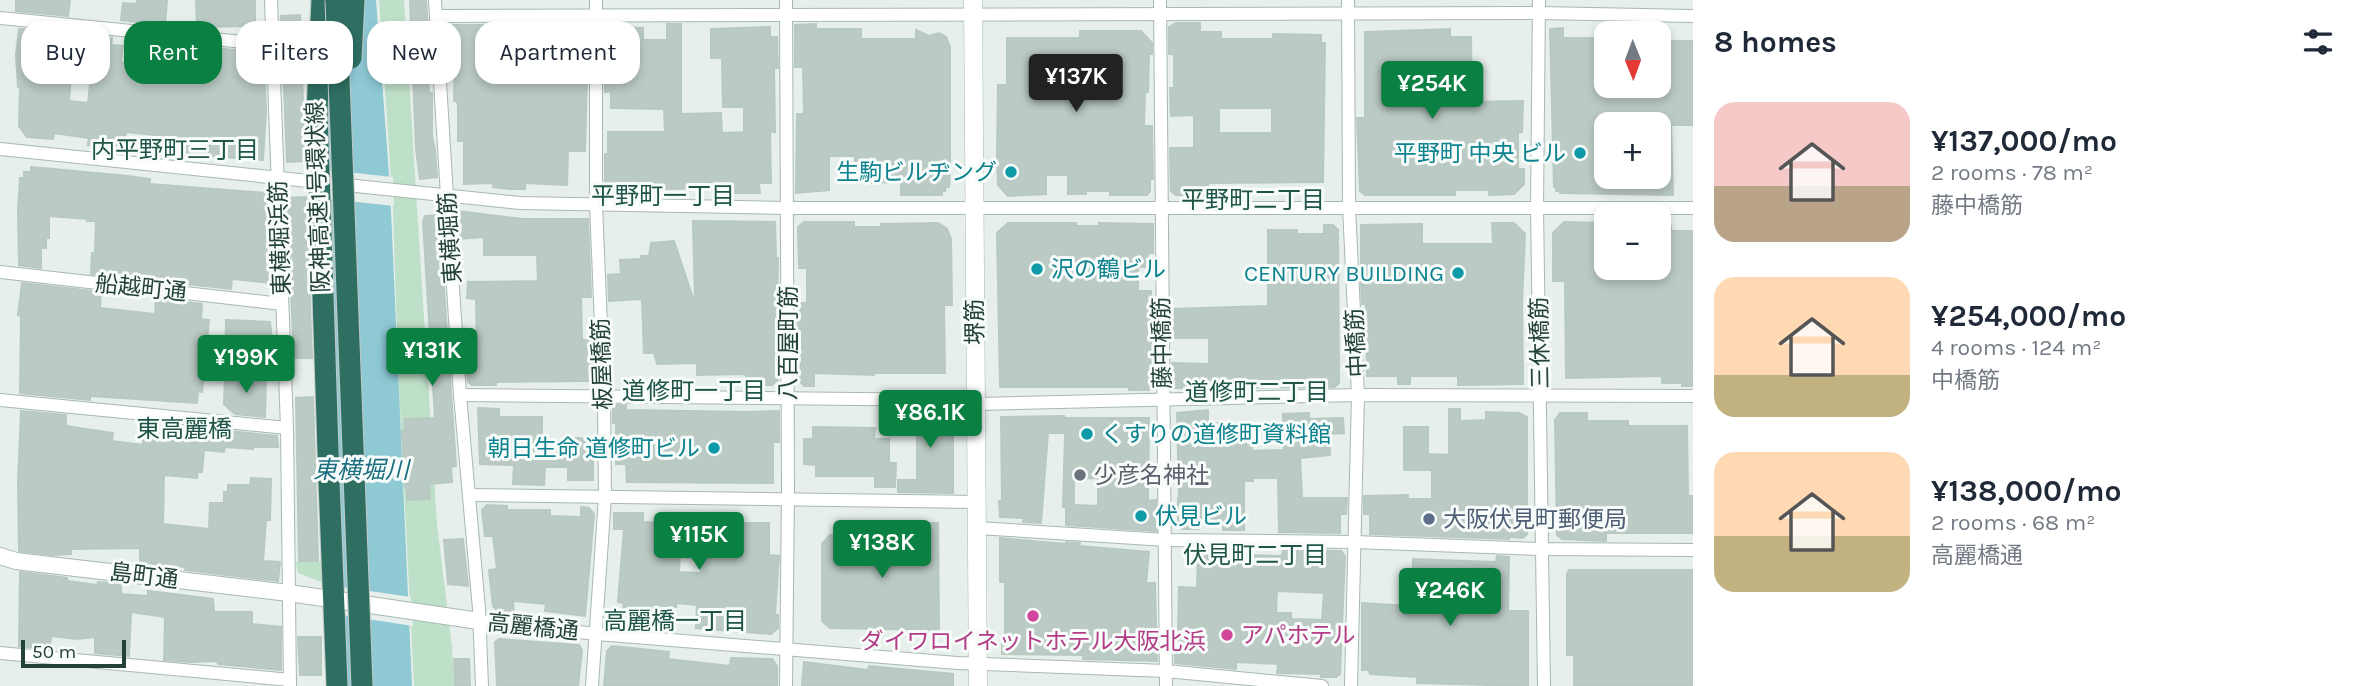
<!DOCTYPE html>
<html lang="en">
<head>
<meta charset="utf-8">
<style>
	body { margin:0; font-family:Karla,"Noto Sans JP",sans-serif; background:#f6f6f7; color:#1f2937; height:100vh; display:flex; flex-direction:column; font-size:26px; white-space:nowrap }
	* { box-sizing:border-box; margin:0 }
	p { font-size:23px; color:#747a83 }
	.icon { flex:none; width:38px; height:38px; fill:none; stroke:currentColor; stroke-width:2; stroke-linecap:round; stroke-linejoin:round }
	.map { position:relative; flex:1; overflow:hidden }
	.side { display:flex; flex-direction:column; background:#fff; width:665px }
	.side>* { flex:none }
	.guide { position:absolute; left:21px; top:21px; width:665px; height:63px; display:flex; gap:14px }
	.needle { width:46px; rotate:179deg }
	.fabs { position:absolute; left:1594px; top:21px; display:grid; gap:14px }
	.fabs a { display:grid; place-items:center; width:77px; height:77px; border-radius:14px; background:#fff; box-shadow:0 4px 10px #0003; font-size:35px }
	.scale { position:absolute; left:21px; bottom:18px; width:105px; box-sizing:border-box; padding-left:7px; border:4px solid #24423a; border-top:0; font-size:19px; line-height:24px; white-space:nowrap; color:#24423a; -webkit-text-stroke:5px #f7fbf9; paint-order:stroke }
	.price { position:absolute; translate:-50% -60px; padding:0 16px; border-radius:7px; background:#0b8043; color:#fff; font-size:23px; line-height:46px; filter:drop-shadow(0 2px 4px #0008) }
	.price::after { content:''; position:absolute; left:50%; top:42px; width:21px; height:16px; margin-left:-10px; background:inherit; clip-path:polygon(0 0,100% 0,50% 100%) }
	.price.active { background:#222; color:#fff }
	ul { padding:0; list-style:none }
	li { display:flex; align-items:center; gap:21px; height:175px; padding:0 21px }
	li span { display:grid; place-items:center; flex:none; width:196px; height:140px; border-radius:21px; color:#555 }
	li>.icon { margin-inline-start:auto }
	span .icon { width:84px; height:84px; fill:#fffc; stroke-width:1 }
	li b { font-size:30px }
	h2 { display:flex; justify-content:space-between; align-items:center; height:84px; padding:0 21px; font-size:30px }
	.chip { padding:0 24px; border-radius:21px; background:#fff; box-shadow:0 4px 10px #0003; font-size:24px; line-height:63px }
	.chip.active { background:#0b8043; color:#fff }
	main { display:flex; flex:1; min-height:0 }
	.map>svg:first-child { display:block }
	.green { fill:#bfe0c8 }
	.water { fill:#8ec9d4 }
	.pier { fill:#e6efeb }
	.building { fill:#bbcac4; stroke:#b8c9c2; stroke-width:2; fill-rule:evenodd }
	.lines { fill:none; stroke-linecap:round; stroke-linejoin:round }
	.minor-casing { stroke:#a8b8b2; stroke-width:14 }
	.tertiary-casing { stroke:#a8b8b2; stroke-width:18 }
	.secondary-casing { stroke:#a4bbb3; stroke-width:19 }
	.motorway-casing { stroke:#c2cac8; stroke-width:23 }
	.minor { stroke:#fff; stroke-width:12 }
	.tertiary { stroke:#fff; stroke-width:16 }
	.secondary { stroke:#fff; stroke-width:18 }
	.motorway { stroke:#2f6f62; stroke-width:21 }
	.motorway-bridge-casing { stroke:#c2cac8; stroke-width:23; stroke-linecap:butt }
	.motorway-bridge { stroke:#2f6f62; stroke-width:21 }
	.culture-dot { fill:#0f9aa8; stroke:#f7fbf9; stroke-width:2.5 }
	.worship-dot { fill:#6b7280; stroke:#f7fbf9; stroke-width:2.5 }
	.service-dot { fill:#5c6f8a; stroke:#f7fbf9; stroke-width:2.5 }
	.hotel-dot { fill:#d1479c; stroke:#f7fbf9; stroke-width:2.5 }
	.labels { text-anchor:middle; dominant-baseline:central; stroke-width:6; stroke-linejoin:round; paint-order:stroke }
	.culture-label { font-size:23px; fill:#0d838f; stroke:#f7fbf9; text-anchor:end }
	.street-label { font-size:23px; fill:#24423a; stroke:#f7fbf9 }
	.worship-label { font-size:23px; fill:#5b616d; stroke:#f7fbf9; text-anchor:start }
	.service-label { font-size:23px; fill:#4e5e75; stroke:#f7fbf9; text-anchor:start }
	.hotel-label { font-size:23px; fill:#b23c85; stroke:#f7fbf9; text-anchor:start }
	.neighbourhood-label { font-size:24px; fill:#1f5548; stroke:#f7fbf9 }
	.water-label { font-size:24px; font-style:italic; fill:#1c6f80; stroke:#f7fbf9 }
</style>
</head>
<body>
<main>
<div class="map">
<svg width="1693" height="686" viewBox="0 0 1693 686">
	<rect width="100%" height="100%" fill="#e6efeb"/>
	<g class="green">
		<polygon points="379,0 404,0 437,524 452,647 454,686 414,686 398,368 393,209"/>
		<polygon points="296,562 321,562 321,582 298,573"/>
	</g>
	<polygon class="water" points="310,0 376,0 390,188 412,686 330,686 327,613 323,607 309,88"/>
	<g class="pier">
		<polygon points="308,168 393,177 394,206 309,197"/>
		<polygon points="321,584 411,597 413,626 322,612"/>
	</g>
	<g class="building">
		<polygon points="16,0 70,0 68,16 16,11"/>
		<polygon points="137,0 167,0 165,25 121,20 123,3 137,4"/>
		<polygon points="196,0 255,0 255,26 197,27"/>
		<polygon points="410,0 426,0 429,50 426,50 429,93 432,93 432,136 435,150 437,177 420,179 416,149"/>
		<polygon points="300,15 305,161 287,162 281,16"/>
		<path d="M 1176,23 L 1200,23 L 1200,32 L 1221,32 L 1221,39 L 1273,39 L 1273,34 L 1321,35 L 1321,43 L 1325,43 L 1323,182 L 1208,183 L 1208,196 L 1176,195 L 1171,191 L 1170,148 L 1194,148 L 1194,115 L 1171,116 L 1170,88 L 1174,88 L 1174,54 L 1169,54 L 1169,27 ZM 1219,108 L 1272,108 L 1272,133 L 1219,133 Z"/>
		<polygon points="667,24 681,24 681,114 721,113 722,133 744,132 744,107 723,107 722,58 711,58 711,29 770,27 770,37 777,37 778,68 774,68 775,132 770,132 771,183 759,183 760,193 728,193 728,188 605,190 605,154 608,154 608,132 665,132 664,109 611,108 611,91 605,92 605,74 607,74 607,32 612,27 643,28 643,40 667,40"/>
		<polygon points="816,24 816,29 861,29 861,39 916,39 916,30 929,36 939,33 946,37 950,47 950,173 949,187 946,187 945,191 942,191 942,195 901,195 901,182 863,183 859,165 855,164 855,156 829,156 829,190 796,193 797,114 804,114 803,67 795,67 795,25"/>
		<polygon points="453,25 484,25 484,28 581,27 586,33 586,45 543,46 544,75 587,75 585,151 568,151 567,185 525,183 525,189 511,189 493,187 493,183 464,184 464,141 458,141 458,106 457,101 454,101 455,54 449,54 449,48 447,48 446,33"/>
		<path d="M 1563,28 L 1563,38 L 1606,38 L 1606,86 L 1659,86 L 1659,41 L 1693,41 L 1693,125 L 1671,125 L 1673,195 L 1560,193 L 1560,191 L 1556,191 L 1556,187 L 1554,187 L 1550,29 ZM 1606,124 L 1659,124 L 1660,177 L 1606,177 Z"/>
		<polygon points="19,29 74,34 69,101 88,103 95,36 112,38 111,45 123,46 121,62 144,64 144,63 196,68 198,46 263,53 266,111 263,160 183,154 185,138 126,132 124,149 88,145 89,138 54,133 53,139 27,137 19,126 20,87 18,87 16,55"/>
		<polygon points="1450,29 1450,37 1471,37 1472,102 1523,101 1522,132 1518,132 1518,169 1524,169 1524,184 1514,194 1489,195 1489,190 1455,190 1455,195 1365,195 1360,191 1357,118 1365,118 1365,32"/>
		<polygon points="1080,31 1141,31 1152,43 1152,54 1149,54 1148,92 1145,92 1144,126 1152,126 1153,179 1150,179 1150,191 1147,195 1110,195 1110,191 1086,191 1086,194 1068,194 1068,175 1046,175 1046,194 1008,196 998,185 997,156 998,85 1007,85 1007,38 1080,38"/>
		<polygon points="31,167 128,176 150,179 150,184 267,193 270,218 268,218 266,235 271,246 273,283 232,279 231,289 159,281 144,279 144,276 106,271 106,275 91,274 92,253 95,253 96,221 87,221 88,219 49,216 49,238 46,238 46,248 41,248 41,268 19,265 18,210 20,178 24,178 24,172 31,172"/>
		<polygon points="306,197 312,358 294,358 287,198"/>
		<polygon points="457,211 523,219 588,219 591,297 581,297 582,340 590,340 591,377 589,381 496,382 496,385 472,385 468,382 466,353 477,352 476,299 467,298 468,282 538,281 537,255 484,255 484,237 459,239"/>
		<polygon points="439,215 456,466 451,467 452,482 429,484 430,499 407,500 407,488 405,488 402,431 405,431 405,419 435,418 423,222 425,216"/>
		<polygon points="693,221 775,222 776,258 778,258 777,303 778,303 779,328 778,380 772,385 746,385 746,374 697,375 697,363 657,364 654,353 644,353 642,299 609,301 608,275 621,274 620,260 641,259 641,256 649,256 651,243 674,241 695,304"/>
		<polygon points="804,222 854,222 854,227 881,227 881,224 938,223 947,229 951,239 952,305 944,305 945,373 874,373 874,375 814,373 814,386 804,386 799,380 796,303 807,303 807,268 799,268 798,227"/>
		<polygon points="1564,222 1605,223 1606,268 1659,268 1659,227 1671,226 1671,231 1692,231 1693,386 1682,386 1682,383 1662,383 1662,376 1566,378 1565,281 1553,281 1553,233"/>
		<polygon points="1008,223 1076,223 1076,226 1099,226 1099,223 1153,224 1153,253 1148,253 1147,267 1138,267 1138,291 1151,291 1151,309 1154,309 1154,380 1149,380 1149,390 1129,390 1129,387 1000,387 997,233"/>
		<polygon points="1492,223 1514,223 1525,234 1522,302 1523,384 1458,385 1458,376 1410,376 1410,384 1398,384 1398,376 1367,376 1366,304 1362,304 1361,285 1361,225 1422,224 1422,244 1493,244"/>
		<polygon points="1324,225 1333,225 1338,230 1339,383 1335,387 1175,388 1172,385 1172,363 1209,364 1209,338 1172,338 1171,309 1268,306 1268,230 1297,230 1297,234 1324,234"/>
		<polygon points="22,283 101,292 100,308 155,314 156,299 202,304 201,319 209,320 204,373 201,374 204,374 202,392 198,391 197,403 90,396 90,400 20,393 21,316 18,315"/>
		<polygon points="226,320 270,322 272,342 270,356 225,367"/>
		<polygon points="225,374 266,376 265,417 235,414 224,404"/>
		<polygon points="313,397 318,561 299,561 296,398"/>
		<polygon points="615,405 626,405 626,410 749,412 779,411 779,442 773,442 773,483 627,482 626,464 616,464 616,423 613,423 613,407"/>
		<polygon points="478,408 499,409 499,417 542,417 542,443 576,443 576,438 593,439 593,480 568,480 568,467 545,467 544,485 513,484 514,465 480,464"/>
		<polygon points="1449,409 1460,409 1460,421 1486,420 1486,412 1519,413 1527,417 1527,534 1523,538 1509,537 1509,539 1370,534 1370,514 1364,514 1364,496 1408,495 1408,499 1432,499 1432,470 1404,470 1404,427 1428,427 1428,454 1449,455"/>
		<polygon points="896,410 949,410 953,413 953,493 898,492 898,480 917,480 917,427 896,427"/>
		<polygon points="1208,410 1208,423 1245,423 1246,445 1252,445 1252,451 1284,450 1283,414 1309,413 1309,419 1343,418 1344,433 1329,434 1330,455 1300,458 1302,498 1347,498 1346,514 1340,514 1340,533 1279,532 1278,478 1253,478 1253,481 1244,481 1244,530 1223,530 1223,522 1199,523 1199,529 1182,529 1178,526 1178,498 1179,498 1177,413"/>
		<polygon points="21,411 66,415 66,426 113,433 112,441 143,445 144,431 208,435 209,429 277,436 278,447 253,447 253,449 225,447 224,452 204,450 202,472 198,472 197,478 164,475 163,524 209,529 210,503 224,503 224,492 228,492 228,485 250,485 251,478 271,479 270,520 266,520 263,561 280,562 278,581 185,570 186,567 140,563 140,548 71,549 71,554 53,555 19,551 18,482"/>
		<polygon points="1560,413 1587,413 1587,421 1628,421 1628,426 1687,426 1688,496 1693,496 1693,533 1606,533 1606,541 1562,539 1557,535 1555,420"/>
		<path d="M 1064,416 L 1064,418 L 1149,418 L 1148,501 L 1156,500 L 1156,531 L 1066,525 L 1066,507 L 1063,507 L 1065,433 L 1048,433 L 1041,523 L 1023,522 L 1024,518 L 1000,517 L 999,501 L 1002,501 L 1001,417 ZM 1098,478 L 1098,506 L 1074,505 L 1074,479 Z"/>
		<polygon points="813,427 875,428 874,439 889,439 889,463 896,463 895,487 875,487 875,476 816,476 816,465 804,464 804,439 813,439"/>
		<polygon points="487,505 507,506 507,510 550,510 550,516 581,517 581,507 589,508 594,514 585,616 545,611 546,604 513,601 514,613 500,613 493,606 489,570 497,569 493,536 485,536 482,510"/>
		<path d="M 614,513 L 643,513 L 643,522 L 704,523 L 704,515 L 724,515 L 724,523 L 769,523 L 769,555 L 779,556 L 775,615 L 778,615 L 778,628 L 771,634 L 696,628 L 697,605 L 676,603 L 676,607 L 672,607 L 671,613 L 668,613 L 667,619 L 663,618 L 662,624 L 632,622 L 632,615 L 627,615 L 627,609 L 623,609 L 624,603 L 618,602 L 624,529 L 614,529 ZM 680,550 L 702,550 L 701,573 L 679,572 Z"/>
		<polygon points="897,523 938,523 939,630 830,628 822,621 822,544 830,535 897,534"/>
		<polygon points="1000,538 1066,544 1066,542 1080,543 1079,546 1149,552 1146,583 1155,583 1157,661 1083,659 1083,655 1002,654 1002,635 1005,635 1005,582 1000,582"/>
		<polygon points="463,539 468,586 448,584 444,540"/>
		<path d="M 1198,549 L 1213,549 L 1213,554 L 1282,556 L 1283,550 L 1341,551 L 1345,556 L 1340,674 L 1336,677 L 1321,677 L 1321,674 L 1277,673 L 1278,664 L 1236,662 L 1236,669 L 1175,663 L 1174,635 L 1178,635 L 1179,587 L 1197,588 ZM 1277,591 L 1324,593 L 1322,620 L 1291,619 L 1291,613 L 1276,613 Z"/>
		<polygon points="1497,556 1509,557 1508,611 1528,611 1528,686 1417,683 1417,677 1370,674 1369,670 1362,670 1362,603 1411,606 1413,559 1496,562"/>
		<polygon points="1569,570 1693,570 1693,686 1574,686 1574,655 1567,655 1567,574"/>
		<polygon points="20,572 67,578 67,581 97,585 98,582 121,584 121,594 148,596 148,591 213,599 214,612 252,612 252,624 281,627 281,670 218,664 217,661 191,662 164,660 165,617 131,612 129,656 95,653 95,637 77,639 51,636 50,649 19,646"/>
		<polygon points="298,637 321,637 321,675 300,675"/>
		<polygon points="499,639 579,645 582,650 578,686 497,686 495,642"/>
		<polygon points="612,646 669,652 668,659 730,666 731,658 772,659 777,666 777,686 604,686 607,651"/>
		<polygon points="454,659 469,659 470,686 455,686"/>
		<polygon points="804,662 868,670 869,666 953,674 953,686 802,686"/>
	</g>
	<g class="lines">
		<g class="minor-casing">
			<g id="minor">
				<polyline points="271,0 287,428 290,686"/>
				<polyline points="435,0 447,196 460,395 479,609 482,686"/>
				<polyline points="1160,0 1166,686"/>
				<polyline points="1348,0 1349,207 1358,395 1351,686"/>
				<polyline points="1539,0 1537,208 1544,686"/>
				<polyline points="436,16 1540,13 1693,16"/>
				<polyline points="0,18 273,45"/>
				<polyline points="0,149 520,203 787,208 1693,208"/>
				<polyline points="0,272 282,304"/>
				<polyline points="460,395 955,400 977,404 1358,395 1693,396"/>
				<polyline points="0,400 287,428"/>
				<polyline points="470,495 977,502"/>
				<polyline points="977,528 1166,540 1355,542 1540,549 1693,550"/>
				<polyline points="479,621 597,634 957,663 1166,671 1322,686"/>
				<polyline points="0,653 290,680"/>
				<polyline points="592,686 605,497 604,397 596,205 596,0"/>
				<polyline points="786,686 788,489 786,0"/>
			</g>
		</g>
		<g class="tertiary-casing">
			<polyline id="tertiary" points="0,556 16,561 289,593 479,621"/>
		</g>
		<g class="secondary-casing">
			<polyline id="secondary" points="973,0 978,686"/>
		</g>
		<g class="motorway-casing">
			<g id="motorway">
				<polyline points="317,112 322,0"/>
				<polyline points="329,481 337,686"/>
			</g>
		</g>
		<use href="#minor" class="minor"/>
		<use href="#tertiary" class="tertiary"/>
		<use href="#secondary" class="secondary"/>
		<use href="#motorway" class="motorway"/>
		<g class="motorway-bridge-casing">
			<g id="motorway-bridge">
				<polyline points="336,0 362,686"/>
				<polyline points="351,58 354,0"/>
				<polyline points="317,112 329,481"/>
			</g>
		</g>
		<use href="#motorway-bridge" class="motorway-bridge"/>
	</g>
	<g class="culture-dot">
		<circle cx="1580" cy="153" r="7"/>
		<circle cx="1011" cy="172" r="7"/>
		<circle cx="1037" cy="269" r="7"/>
		<circle cx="1458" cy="273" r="7"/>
		<circle cx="1087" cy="434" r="7"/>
		<circle cx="714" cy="448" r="7"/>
		<circle cx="1141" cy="516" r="7"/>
	</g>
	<circle class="worship-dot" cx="1080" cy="475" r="7"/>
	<circle class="service-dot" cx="1429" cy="519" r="7"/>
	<g class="hotel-dot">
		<circle cx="1033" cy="616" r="7"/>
		<circle cx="1227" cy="635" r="7"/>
	</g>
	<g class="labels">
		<g class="culture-label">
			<text x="1566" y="153">平野町 中央 ビル</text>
			<text x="997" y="172">生駒ビルヂング</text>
			<text x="1051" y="269" text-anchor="start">沢の鶴ビル</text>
			<text x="1444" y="273">CENTURY BUILDING</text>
			<text x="1101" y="434" text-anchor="start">くすりの道修町資料館</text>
			<text x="700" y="448">朝日生命 道修町ビル</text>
			<text x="1155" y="516" text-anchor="start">伏見ビル</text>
		</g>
		<g class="street-label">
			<text transform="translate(318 197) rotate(-92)">阪神高速1号環状線</text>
			<text transform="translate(280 238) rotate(-92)">東横堀浜筋</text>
			<text transform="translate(450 238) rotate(-94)">東横堀筋</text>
			<text transform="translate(141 288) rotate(6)">船越町通</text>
			<text transform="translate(975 322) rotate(-91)">堺筋</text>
			<text transform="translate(788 343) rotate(-90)">八百屋町筋</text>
			<text transform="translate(1162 343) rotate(-91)">藤中橋筋</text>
			<text transform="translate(1356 343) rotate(-93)">中橋筋</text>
			<text transform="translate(1540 343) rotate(-91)">三休橋筋</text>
			<text transform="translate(602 364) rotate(-92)">板屋橋筋</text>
			<text transform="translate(144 576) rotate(7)">島町通</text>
			<text transform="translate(533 627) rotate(6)">高麗橋通</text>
		</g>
		<g class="worship-label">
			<text x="1094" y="475">少彦名神社</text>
		</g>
		<g class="service-label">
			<text x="1443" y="519">大阪伏見町郵便局</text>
		</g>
		<g class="hotel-label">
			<text x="1241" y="635">アパホテル</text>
			<text x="1033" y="641" text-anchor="middle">ダイワロイネットホテル大阪北浜</text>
		</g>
		<g class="neighbourhood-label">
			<text x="175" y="150">内平野町三丁目</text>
			<text x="663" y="196">平野町一丁目</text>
			<text x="1253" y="200">平野町二丁目</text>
			<text x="694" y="391">道修町一丁目</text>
			<text x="1257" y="392">道修町二丁目</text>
			<text x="184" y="429">東高麗橋</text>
			<text x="1255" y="555">伏見町二丁目</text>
			<text x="675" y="621">高麗橋一丁目</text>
		</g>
		<g class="water-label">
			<text x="361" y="470">東横堀川</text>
		</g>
	</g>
</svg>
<div class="fabs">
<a><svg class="needle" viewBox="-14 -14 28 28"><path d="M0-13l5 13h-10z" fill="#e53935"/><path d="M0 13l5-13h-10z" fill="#747a83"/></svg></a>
<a>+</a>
<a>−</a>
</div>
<div class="scale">50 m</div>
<b class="price active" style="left:1076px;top:114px">¥137K</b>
<b class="price" style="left:1432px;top:121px">¥254K</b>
<b class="price" style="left:432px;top:388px">¥131K</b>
<b class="price" style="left:246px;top:395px">¥199K</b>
<b class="price" style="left:930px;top:450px">¥86.1K</b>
<b class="price" style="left:699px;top:572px">¥115K</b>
<b class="price" style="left:882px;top:580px">¥138K</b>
<b class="price" style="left:1450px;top:628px">¥246K</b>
<div class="guide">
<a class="chip">Buy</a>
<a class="chip active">Rent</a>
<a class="chip">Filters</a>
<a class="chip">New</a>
<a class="chip">Apartment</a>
</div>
</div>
<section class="side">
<h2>8 homes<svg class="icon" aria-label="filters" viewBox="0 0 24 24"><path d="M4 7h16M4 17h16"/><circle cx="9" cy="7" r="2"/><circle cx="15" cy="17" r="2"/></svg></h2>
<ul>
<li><span style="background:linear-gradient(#f6c9c9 60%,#b9a48a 0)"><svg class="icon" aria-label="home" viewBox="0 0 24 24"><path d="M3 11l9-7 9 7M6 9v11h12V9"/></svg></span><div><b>¥137,000/mo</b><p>2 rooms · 78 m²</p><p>藤中橋筋</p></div></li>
<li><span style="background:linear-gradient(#ffd9b3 70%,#c2b280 0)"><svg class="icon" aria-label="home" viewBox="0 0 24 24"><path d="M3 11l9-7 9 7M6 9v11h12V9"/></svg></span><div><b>¥254,000/mo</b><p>4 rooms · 124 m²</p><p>中橋筋</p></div></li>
<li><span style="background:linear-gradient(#ffd9b3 60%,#c2b280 0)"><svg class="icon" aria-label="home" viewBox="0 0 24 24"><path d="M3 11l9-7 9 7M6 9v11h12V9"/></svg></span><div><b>¥138,000/mo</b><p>2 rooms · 68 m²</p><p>高麗橋通</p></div></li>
</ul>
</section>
</main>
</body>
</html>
